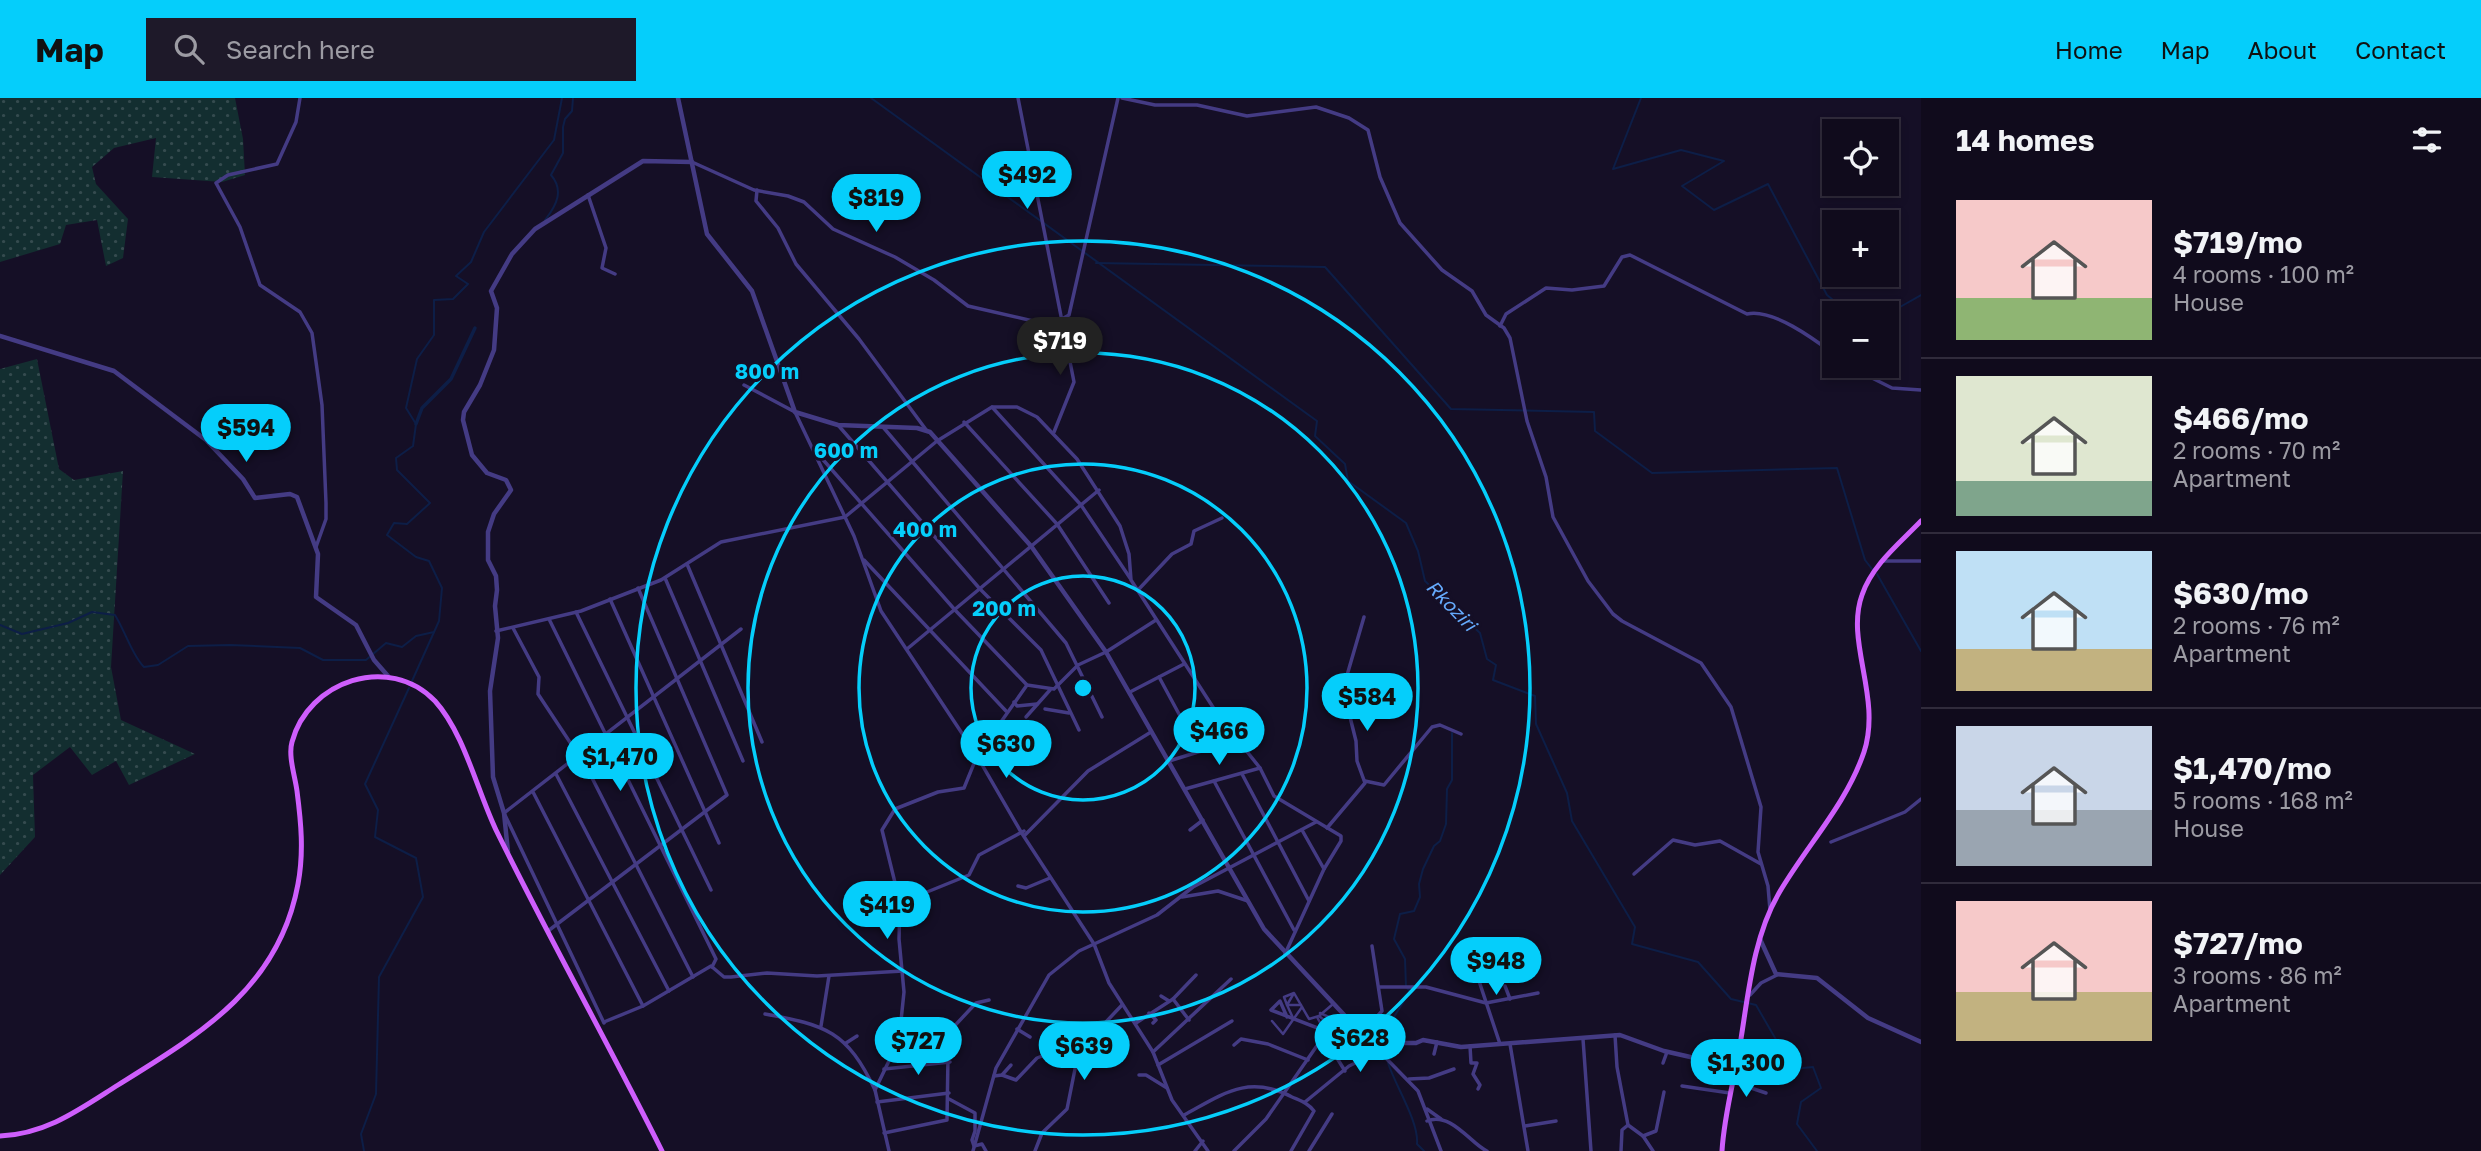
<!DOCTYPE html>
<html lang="en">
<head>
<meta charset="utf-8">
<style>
	body { margin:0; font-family:"Golos Text",sans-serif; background:#1e1929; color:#f1f3f6; height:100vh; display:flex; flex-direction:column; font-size:26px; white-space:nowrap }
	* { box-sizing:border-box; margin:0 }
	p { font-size:23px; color:#9c9ba3 }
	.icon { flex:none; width:38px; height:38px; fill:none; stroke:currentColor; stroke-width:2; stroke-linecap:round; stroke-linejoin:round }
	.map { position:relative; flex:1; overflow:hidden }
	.sheet { display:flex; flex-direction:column; background:#100b1c; width:560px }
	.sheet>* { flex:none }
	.buttons { position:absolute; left:1822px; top:21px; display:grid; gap:14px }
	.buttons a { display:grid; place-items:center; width:77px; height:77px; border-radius:0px; background:#100b1c; box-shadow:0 4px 10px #0003,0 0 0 2px #302b3b; font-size:35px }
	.price { position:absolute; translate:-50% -60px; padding:0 16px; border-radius:24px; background:#05cefb; color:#111; font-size:23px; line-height:46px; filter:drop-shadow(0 2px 4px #0008) }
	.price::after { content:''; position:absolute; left:50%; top:42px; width:21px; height:16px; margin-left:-10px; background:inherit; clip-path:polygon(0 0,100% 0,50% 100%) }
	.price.selected { background:#222; color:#fff }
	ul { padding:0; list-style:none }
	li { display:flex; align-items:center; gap:21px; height:175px; padding:0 35px }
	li+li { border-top:2px solid #302b3b }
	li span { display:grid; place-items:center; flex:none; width:196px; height:140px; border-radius:0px; color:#555 }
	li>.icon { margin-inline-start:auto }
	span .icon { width:84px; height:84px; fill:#fffc; stroke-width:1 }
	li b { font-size:30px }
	h2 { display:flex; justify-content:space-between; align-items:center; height:84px; padding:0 35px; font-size:30px }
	header { display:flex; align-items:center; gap:42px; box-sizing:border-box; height:98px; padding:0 35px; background:#05cefb; color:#111 }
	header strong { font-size:33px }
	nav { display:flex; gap:38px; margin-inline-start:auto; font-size:24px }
	.search { width:490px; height:63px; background:#1e1929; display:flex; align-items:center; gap:18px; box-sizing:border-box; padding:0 24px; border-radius:0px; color:#9c9ba3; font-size:26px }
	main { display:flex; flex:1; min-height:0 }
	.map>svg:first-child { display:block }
	.green { fill:url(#green-dots) }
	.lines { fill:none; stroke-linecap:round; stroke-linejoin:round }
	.stream { stroke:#0d1e47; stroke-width:2 }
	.canal { stroke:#0d1e47; stroke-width:3.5 }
	.pedestrian { stroke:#443b84; stroke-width:2.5 }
	.minor { stroke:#443b84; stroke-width:3.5 }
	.tertiary { stroke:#443b84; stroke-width:4.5 }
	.primary { stroke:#ce5efc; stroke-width:5 }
	.ring { fill:none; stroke:#05cefb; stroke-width:3.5 }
	.labels { text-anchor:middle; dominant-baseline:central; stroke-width:6; stroke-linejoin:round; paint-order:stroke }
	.water-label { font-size:19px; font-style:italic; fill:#65aafc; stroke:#150f26 }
	.centre { fill:#05cefb; stroke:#150f26; stroke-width:3.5 }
	.ring-label { font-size:21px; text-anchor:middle; font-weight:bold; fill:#05cefb; stroke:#150f26; stroke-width:6; stroke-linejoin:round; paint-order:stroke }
</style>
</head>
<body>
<header>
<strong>Map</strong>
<div class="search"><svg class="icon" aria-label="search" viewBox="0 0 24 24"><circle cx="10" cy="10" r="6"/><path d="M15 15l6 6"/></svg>Search here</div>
<nav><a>Home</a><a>Map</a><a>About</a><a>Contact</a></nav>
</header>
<main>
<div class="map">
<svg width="1921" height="1053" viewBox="0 0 1921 1053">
	<defs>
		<pattern id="green-dots" width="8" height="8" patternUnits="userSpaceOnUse" patternTransform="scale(1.75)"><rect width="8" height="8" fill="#132e30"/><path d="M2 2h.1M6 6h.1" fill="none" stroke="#354b4f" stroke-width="1.8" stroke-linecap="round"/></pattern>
	</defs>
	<rect width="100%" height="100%" fill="#150f26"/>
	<g class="green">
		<polygon points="0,0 235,0 243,41 245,77 222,84 152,79 156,40 114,50 92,69 96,86 128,121 123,160 106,168 97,122 66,127 60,146 0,164"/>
		<polygon points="37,261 59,371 74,382 123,373 111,569 121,622 195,656 129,687 116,663 92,677 70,649 33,677 35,739 0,777 0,271"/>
	</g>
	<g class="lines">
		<g class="stream">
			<polyline points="871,0 1317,323 1315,338 1345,366 1348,383 1406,425 1418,453 1425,483 1480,535 1487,561 1496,567 1493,582 1535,598 1536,626 1567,695 1572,723 1635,829 1632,846 1698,864 1731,901 1756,907 1793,971 1813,969 1821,990 1801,1004 1797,1026 1817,1053"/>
			<polyline points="1641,0 1613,71 1681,52 1724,63 1682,88 1714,112 1768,86 1827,197 1849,215"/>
			<path d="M 545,122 C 557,107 564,92 551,77 L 563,55 L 563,29 L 565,21 L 572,13 L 573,0"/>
			<polyline points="1096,165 1325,169 1451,311 1594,314 1595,333 1652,375 1837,370 1865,462 1872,471"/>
			<polyline points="1875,215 1900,209 1921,197"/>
			<polyline points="1877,476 1921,553"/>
			<path d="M 0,527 L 22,536 L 68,525 L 92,514 L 115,517 C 125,533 133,559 144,569 L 158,567 L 188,548 L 230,547 L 300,550 L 323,562 L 366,562 L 386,545 L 402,549 L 416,538 L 434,534"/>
			<polyline points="412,583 439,523 442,490 429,463 416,459 387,437 394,425 407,426 430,405 397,372 396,360 413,348 416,326 406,310 417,261 434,237 434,202 453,201 468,186 456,178 471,164 484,134 554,42 562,0"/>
			<polyline points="1387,942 1394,919 1410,893 1406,889 1405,861 1394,841 1400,816 1414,813 1420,799 1419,786 1423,771 1434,748 1440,743 1446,726 1447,691 1452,682 1452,635"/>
			<polyline points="1386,947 1387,959"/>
			<path d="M 1388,965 C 1396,989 1419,1024 1417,1046 L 1424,1053"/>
			<polyline points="364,1053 361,1036 376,996 379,879 423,799 416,760 375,739 378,712 365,686 409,590"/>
		</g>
		<polyline class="canal" points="416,326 422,310 451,281 475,230"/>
		<g class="pedestrian">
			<polyline points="1294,895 1287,907 1284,899 1294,895 1309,921 1319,918 1333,906"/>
			<polyline points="1320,915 1340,924"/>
			<polyline points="1319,918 1333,929"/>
			<polyline points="1317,919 1324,932"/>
			<polyline points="1293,920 1287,907 1301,907"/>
			<polyline points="1272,923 1283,936 1302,909"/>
		</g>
		<g class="minor">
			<polyline points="300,0 296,24 277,66 228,77 216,85 240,129 260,187 300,214 312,235 322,307 326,405 326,421 316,449"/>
			<polyline points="1018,0 1074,284 1054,334"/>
			<polyline points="1122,0 1155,7 1197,7 1247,18 1316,9 1349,20 1368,32 1380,79 1400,125 1442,172 1472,193 1486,217 1504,230 1510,240 1527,323 1546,379 1553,419 1588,483 1613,516 1622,523 1701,565 1731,609 1761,709 1758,754 1768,788 1770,812"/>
			<polyline points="692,64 754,92 788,98 804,104 833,131 895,159 934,182 968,208 1033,223 1060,222 1069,217 1118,0"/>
			<polyline points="757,92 756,103 778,130 796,166 859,241 927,333"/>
			<polyline points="588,97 606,150 602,170 615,176"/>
			<path d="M 1500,228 L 1506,216 L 1546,190 L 1572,192 L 1604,188 L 1622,159 L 1630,157 L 1747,216 C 1772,210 1814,241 1834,256"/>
			<polyline points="1848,268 1892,290 1921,292"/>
			<polyline points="744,287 795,314 854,438 881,513 977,658 1021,734 1094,846 1109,885 1153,954 1172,1002 1208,1053"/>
			<polyline points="992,309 1081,407 1130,480"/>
			<polyline points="964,324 1057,426 1109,505"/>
			<polyline points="838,327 980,491 1041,552 1079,632"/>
			<polyline points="883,329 1066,545 1102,619"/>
			<polyline points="818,356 955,512 1027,587 1054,591 1078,567 1106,554 1156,522"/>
			<polyline points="864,462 1006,613"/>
			<polyline points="1883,463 1921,463"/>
			<polyline points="687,466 762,644"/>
			<polyline points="665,480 743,663"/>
			<polyline points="1138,492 1172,456 1191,446 1194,433 1222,420"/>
			<polyline points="610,501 719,745"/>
			<polyline points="576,514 711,792"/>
			<polyline points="549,521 716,861 712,869"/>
			<polyline points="513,530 539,579 538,596 587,670 693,879"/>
			<polyline points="496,533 581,513 661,482 721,444 845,419 937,343 992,309 1017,309 1037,319 1077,361 1120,428 1129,456 1131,482 1218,617 1260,670 1274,698 1341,738 1341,743 1324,771 1285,856"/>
			<polyline points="907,551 1099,392"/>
			<polyline points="1159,579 1199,653"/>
			<polyline points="1130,594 1184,566"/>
			<polyline points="1014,604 1017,608 1037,606"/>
			<polyline points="1045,611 1069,615"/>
			<polyline points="1026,619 1050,592"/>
			<polyline points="1169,663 1237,642"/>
			<polyline points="556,676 669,893"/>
			<polyline points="1242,676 1309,803"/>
			<polyline points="1214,683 1294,832"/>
			<polyline points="1365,683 1384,687 1432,629 1440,627 1461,636"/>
			<polyline points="1185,691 1260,670"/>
			<polyline points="533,694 643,908 604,924"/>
			<polyline points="1327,730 1365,685 1357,663 1356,643 1343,591 1364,519"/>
			<polyline points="1190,732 1203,722"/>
			<polyline points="1302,732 1324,771"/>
			<polyline points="1024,738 1088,673 1151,634"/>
			<polyline points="1831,744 1905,714 1921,701"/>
			<polyline points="1634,776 1673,742 1695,747 1720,743 1761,766"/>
			<polyline points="1018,788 1026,790 1050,780"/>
			<polyline points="1182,799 1218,793 1248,803"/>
			<polyline points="900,805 969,777 979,757 1024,733"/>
			<polyline points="900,825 910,827"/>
			<polyline points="548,833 727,697 638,490"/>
			<polyline points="1472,862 1500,946"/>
			<polyline points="1505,888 1510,901"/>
			<polyline points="1379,889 1426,889 1486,905 1538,895"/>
			<polyline points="1750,897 1761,885 1777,877"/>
			<polyline points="1161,898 1169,903"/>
			<polyline points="1173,901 1189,922"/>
			<polyline points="643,908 711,868 724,879 731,879 767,875 817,878 903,873"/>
			<polyline points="1149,915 1156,922 1153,925"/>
			<path d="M 765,916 C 826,927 847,933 875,992"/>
			<polyline points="1287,919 1280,903 1271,912 1328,934"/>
			<polyline points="604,925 504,715 741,531"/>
			<polyline points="1136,925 1173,901 1196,877"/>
			<polyline points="821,928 829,878"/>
			<polyline points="1017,931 1030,939"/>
			<polyline points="1362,935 1382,913 1372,848"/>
			<polyline points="1615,937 1617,969 1628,1027 1622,1032 1621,1053"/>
			<polyline points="1324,939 1345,973"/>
			<polyline points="1583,941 1591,1053"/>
			<polyline points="846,945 857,938"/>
			<polyline points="927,945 947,936 976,905 989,902"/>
			<polyline points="1510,946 1528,1053"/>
			<polyline points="1234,947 1241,941 1268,946 1308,962"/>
			<polyline points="1470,948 1471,965 1477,965 1473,976 1480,987 1478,991"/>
			<polyline points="1377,951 1418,993 1441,1053"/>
			<polyline points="1153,954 1231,881"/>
			<polyline points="1434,956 1437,944"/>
			<polyline points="1663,965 1667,954"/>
			<polyline points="1158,967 1232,923"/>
			<polyline points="884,971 950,964"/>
			<polyline points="1002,977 1016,982 1037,960 1057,952"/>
			<polyline points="1139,977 1146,977 1167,990"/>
			<polyline points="994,978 1002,977 1011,967"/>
			<polyline points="1409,981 1429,980 1454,971"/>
			<polyline points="1733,984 1766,995"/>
			<polyline points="1682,988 1730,995"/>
			<polyline points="949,1001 975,1015 975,1033 972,1042 974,1048 982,1046 986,1053"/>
			<polyline points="877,1004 949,995"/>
			<polyline points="1305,1004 1349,968 1376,955 1377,949 1372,941"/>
			<polyline points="1427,1011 1441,1021"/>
			<path d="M 1184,1017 C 1223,996 1248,976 1292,999 C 1301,1003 1308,1005 1314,1013 L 1291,1053"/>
			<path d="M 1427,1023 C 1451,1013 1472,1047 1487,1053"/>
			<polyline points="1628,1027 1643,1038 1653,1053"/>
			<polyline points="1525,1028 1556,1023"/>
			<polyline points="884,1035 947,1022 948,957 927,945 899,942"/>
			<polyline points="1643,1038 1656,1033 1664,994"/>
			<polyline points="889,1053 875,992 899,942 904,894 899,841 900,805 882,732 895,711 938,694 964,690 977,658 1027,587"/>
			<polyline points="973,1053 996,970 1049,877 1079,853 1157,817 1193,789 1316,724"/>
			<polyline points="1035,1053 1042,1035 1067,1011 1076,966 1087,944 1122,907"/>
			<polyline points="1195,1053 1203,1043"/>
			<polyline points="1234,1053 1266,1021 1323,939 1346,919"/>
			<polyline points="1309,1053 1332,1016"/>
		</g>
		<g class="tertiary">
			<polyline points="678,0 707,136 752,193 795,314 838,327 917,330 930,334 1031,448 1106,554 1264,831 1361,935 1383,945 1416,945 1423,942 1461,949 1620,937 1664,953 1708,963 1734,976"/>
			<polyline points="0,238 114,273 206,342 243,381 255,400 290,396 297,399 318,456 316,499 356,527 374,562 388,578"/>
			<polyline points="508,754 504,715 493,679 490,593 498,540 495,508 497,492 496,478 488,462 488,434 494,416 511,392 506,382 487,375 472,357 463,322 464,314 480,287 494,252 497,210 491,193 512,156 535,131 643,63 692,64"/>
			<polyline points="1760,841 1776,876 1817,880 1868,920 1921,944"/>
		</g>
		<g class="primary">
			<path d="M 0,1038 C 47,1036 80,1011 118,987 C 200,936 279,890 298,786 C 304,754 301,724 297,693 C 295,678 288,658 292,644 C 308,583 389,555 435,603 C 464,635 477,692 496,732 C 549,840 608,945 662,1053"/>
			<path d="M 1722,1053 C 1724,1019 1733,986 1739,953 C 1748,901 1752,841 1779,795 C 1807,747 1846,707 1864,654 C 1882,599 1845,544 1862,497 C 1872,467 1900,445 1921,423"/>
		</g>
	</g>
	<g class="ring">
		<circle cx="1083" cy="590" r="112"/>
		<circle cx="1083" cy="590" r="224"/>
		<circle cx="1083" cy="590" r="335"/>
		<circle cx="1083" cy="590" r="447"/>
	</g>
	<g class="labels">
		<g class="water-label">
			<text transform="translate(1452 507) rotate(46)">Rkoziri</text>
		</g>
	</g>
	<circle cx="1083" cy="590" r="10" class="centre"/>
	<g class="ring-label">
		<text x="767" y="281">800 m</text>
		<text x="846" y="360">600 m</text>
		<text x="925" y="439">400 m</text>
		<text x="1004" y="518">200 m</text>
	</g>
</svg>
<div class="buttons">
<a><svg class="icon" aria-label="locate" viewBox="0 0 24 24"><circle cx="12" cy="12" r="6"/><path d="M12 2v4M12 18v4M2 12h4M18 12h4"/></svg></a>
<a>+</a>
<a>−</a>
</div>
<b class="price" style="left:1027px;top:113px">$492</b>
<b class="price" style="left:876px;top:136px">$819</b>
<b class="price selected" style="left:1060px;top:279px">$719</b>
<b class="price" style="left:246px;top:366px">$594</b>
<b class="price" style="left:1367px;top:635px">$584</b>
<b class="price" style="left:1219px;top:669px">$466</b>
<b class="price" style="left:1006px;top:682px">$630</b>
<b class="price" style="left:620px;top:695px">$1,470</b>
<b class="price" style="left:887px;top:843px">$419</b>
<b class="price" style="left:1496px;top:899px">$948</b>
<b class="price" style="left:1360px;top:976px">$628</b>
<b class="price" style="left:918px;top:979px">$727</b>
<b class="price" style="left:1084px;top:984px">$639</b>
<b class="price" style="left:1746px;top:1001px">$1,300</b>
</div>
<section class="sheet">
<h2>14 homes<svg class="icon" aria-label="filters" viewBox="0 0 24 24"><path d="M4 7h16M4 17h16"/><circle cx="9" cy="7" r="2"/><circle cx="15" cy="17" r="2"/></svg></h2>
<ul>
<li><span style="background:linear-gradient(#f6c9c9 70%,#8fb573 0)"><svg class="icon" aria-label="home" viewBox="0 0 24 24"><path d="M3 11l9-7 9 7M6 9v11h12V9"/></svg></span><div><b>$719/mo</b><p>4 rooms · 100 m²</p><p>House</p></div></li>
<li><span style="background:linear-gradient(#dfe7d0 75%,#7fa58c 0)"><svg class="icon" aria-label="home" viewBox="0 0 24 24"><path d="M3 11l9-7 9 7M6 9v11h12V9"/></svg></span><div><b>$466/mo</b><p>2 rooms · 70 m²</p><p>Apartment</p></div></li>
<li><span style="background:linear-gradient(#bfe0f5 70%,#c2b280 0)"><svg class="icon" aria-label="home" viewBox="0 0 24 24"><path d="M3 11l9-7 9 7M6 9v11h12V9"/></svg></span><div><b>$630/mo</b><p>2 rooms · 76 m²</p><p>Apartment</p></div></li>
<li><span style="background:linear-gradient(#c9d6e8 60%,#9aa5b1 0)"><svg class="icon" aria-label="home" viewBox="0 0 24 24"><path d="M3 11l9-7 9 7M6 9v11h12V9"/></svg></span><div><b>$1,470/mo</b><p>5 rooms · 168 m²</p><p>House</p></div></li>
<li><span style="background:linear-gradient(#f6c9c9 65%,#c2b280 0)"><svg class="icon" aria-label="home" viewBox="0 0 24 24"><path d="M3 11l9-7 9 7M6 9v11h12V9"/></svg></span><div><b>$727/mo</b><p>3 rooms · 86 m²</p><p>Apartment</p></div></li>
</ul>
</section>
</main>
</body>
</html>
